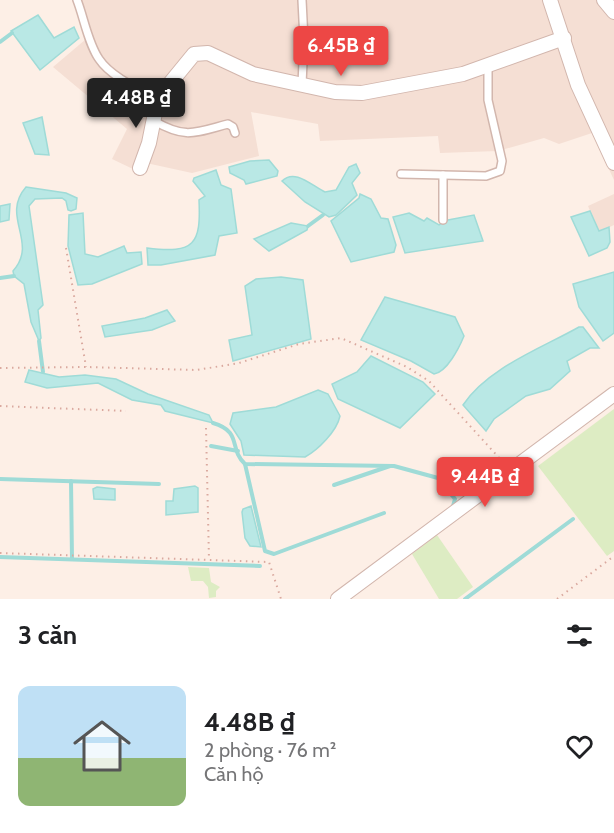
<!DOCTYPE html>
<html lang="vi">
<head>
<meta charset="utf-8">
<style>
	body { margin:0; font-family:Cabin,sans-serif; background:#f2f2f2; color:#202124; height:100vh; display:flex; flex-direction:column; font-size:22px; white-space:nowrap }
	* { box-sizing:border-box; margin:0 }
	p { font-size:20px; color:#757577 }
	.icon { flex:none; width:33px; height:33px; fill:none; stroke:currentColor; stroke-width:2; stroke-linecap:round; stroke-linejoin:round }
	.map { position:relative; height:599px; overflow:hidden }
	.side { display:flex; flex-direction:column; background:#fff; flex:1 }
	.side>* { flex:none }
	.price { position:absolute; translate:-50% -51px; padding:0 14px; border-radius:6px; background:#ed4745; color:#fff; font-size:20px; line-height:39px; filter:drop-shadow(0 2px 3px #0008) }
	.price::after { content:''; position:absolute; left:50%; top:36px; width:18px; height:14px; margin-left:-9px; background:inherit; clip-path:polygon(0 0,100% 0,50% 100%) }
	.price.selected { background:#222; color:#fff }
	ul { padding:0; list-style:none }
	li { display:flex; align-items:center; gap:18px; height:150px; padding:0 18px }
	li+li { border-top:2px solid #e0e0e0 }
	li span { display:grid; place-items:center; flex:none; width:168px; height:120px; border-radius:12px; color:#555 }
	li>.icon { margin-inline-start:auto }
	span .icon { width:72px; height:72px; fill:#fffc; stroke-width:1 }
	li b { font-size:26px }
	h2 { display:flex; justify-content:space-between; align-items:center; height:72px; padding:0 18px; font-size:26px }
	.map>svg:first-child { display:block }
	.residential { fill:#f5dfd4 }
	.green { fill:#ddecc3 }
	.water { fill:#b9e8e5; stroke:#9fdbd7; stroke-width:1.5 }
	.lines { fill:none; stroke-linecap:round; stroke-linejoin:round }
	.stream { stroke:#9fdbd7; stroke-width:4 }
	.service-casing { stroke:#d2b6ad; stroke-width:10 }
	.minor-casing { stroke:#d2b6ad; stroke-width:16 }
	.path { stroke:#daa99f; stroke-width:2; stroke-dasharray:1.5 4.5; stroke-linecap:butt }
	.service { stroke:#fff; stroke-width:7 }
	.minor { stroke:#fff; stroke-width:14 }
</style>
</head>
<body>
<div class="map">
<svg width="614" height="599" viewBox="0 0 614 599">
	<rect width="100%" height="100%" fill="#fdefe6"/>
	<g class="residential">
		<polygon points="80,0 614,0 614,180 592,133 559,144 544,138 498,151 440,153 438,136 320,141 318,124 251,112 259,156 192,173 137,161 133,169 112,159 127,129 53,67 92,34"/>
		<polygon points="614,194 614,225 599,232 588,206"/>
	</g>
	<g class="green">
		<polygon points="614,409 614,551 607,556 538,466"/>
		<polygon points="437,535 473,587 457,599 439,599 412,554"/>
		<polygon points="188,567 209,568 211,582 220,587 216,591 216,597 209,598 208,587 203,581 191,581"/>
	</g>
	<g class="water">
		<polygon points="38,15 54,38 74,27 79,38 40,70 11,31"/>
		<polygon points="42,117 49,155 35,154 23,123"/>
		<polygon points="269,160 278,171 277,176 246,184 244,180 230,173 229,167 250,161"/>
		<path d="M 356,164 L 360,173 L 352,183 L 357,195 L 336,215 L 329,217 L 305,202 L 282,181 C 295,168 312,186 325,192 L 336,190 L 349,167 Z"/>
		<path d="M 216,170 L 221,185 L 231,189 L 237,233 L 219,236 L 215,255 L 161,265 L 148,265 L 147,248 C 195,254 201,244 199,200 L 205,196 L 193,181 L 194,178 Z"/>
		<path d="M 26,187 L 66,193 L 77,198 L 76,209 L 71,211 L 68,210 L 66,201 L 62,198 L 35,199 L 29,206 L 43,305 L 38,310 L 41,338 L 39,341 L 31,322 L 24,284 L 14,276 L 13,271 C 39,242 0,217 26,187 Z"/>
		<polygon points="360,194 371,199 381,218 388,219 396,245 394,252 351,262 331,221 359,198"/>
		<polygon points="10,204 9,220 0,222 0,206"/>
		<polygon points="590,211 599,231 609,227 610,242 607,248 589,256 571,217"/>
		<polygon points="83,213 85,254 98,257 124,246 127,253 141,252 142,264 92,284 78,285 68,246 69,215"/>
		<polygon points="409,213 424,221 427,218 439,225 448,220 474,215 483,241 405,253 393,217"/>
		<polygon points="291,223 308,226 307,230 269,251 254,239"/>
		<polygon points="614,272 614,333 603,341 579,307 573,284"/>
		<polygon points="281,277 303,280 311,339 233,361 229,340 252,335 245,286 256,279"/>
		<path d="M 385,297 L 455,317 L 464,336 C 459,348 447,372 434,374 L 411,361 L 361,340 Z"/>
		<polygon points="167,310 175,321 152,330 105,337 102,326 145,318"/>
		<path d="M 579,327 L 583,327 L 599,348 L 590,348 L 567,361 L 570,371 L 550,389 L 526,396 L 494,419 L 486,431 L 463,405 C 487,368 542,348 579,327 Z"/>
		<polygon points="371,356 423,382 435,394 400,428 338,399 332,384 357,372"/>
		<polygon points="29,370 59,377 85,375 116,379 148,394 209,415 213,423 165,411 161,405 132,400 98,383 47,388 25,382"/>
		<path d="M 318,390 L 328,394 L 340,416 C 337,431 318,450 305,457 L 244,455 L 241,441 L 230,424 L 233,413 L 276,407 Z"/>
		<polygon points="195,486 198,488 198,512 166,515 166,501 173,501 174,489"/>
		<polygon points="97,487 115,489 115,500 94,499 93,489"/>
		<polygon points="251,506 261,547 250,546 245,538 242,512 243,509"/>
	</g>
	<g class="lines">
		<g class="stream">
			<polyline points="0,42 12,33"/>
			<polyline points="308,226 323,215"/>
			<polyline points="0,278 14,276"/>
			<polyline points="39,341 43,372"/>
			<path d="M 213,423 C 243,432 228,448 245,464 L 394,466 L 438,478 L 455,499 L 453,506"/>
			<polyline points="211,446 238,451"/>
			<polyline points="245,464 265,551 274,554 384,513"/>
			<polyline points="0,479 159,484"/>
			<polyline points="71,481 72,559"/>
			<polyline points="334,485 390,466"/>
			<polyline points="0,557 260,566"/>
			<polyline points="465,599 573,519"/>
		</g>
		<g class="service-casing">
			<g id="service">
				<path d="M 77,0 C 84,18 88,43 99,59 C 111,77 139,90 158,98"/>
				<polyline points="302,84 304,40 302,0"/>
				<path d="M 154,121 C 186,139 194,133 228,124 L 233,127 L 235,133"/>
				<polyline points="401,174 486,176 500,171 502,161 488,100 488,66"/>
				<polyline points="443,220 443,175"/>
			</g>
		</g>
		<g class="minor-casing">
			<g id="minor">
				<polyline points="550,0 578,85 614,163"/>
				<polyline points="604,0 614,12"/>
				<polyline points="140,168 149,143 158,98 194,54 208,53 253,74 335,92 362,93 463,74 564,38"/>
				<polyline points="338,599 614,394"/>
			</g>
		</g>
		<g class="path">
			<polyline points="66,248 86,367"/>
			<polyline points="0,368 86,367 197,370 239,363 299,344 341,338 407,367 429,381 502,461"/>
			<polyline points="0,406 126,411"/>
			<polyline points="206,428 209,560"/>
			<polyline points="0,553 269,562 281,599"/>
			<polyline points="557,599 614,556"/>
		</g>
		<use href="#service" class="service"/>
		<use href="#minor" class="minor"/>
	</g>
</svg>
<b class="price" style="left:341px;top:77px">6.45B ₫</b>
<b class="price selected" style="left:136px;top:129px">4.48B ₫</b>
<b class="price" style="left:485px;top:508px">9.44B ₫</b>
</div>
<section class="side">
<h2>3 căn<svg class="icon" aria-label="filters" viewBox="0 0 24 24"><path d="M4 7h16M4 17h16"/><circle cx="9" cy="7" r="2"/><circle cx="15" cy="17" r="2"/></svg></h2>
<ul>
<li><span style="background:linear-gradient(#bfe0f5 60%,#8fb573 0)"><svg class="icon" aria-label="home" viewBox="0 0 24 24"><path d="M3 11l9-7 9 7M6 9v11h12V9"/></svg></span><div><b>4.48B ₫</b><p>2 phòng · 76 m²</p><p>Căn hộ</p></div><svg class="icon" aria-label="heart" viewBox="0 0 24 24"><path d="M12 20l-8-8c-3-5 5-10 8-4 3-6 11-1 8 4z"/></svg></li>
</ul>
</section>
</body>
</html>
